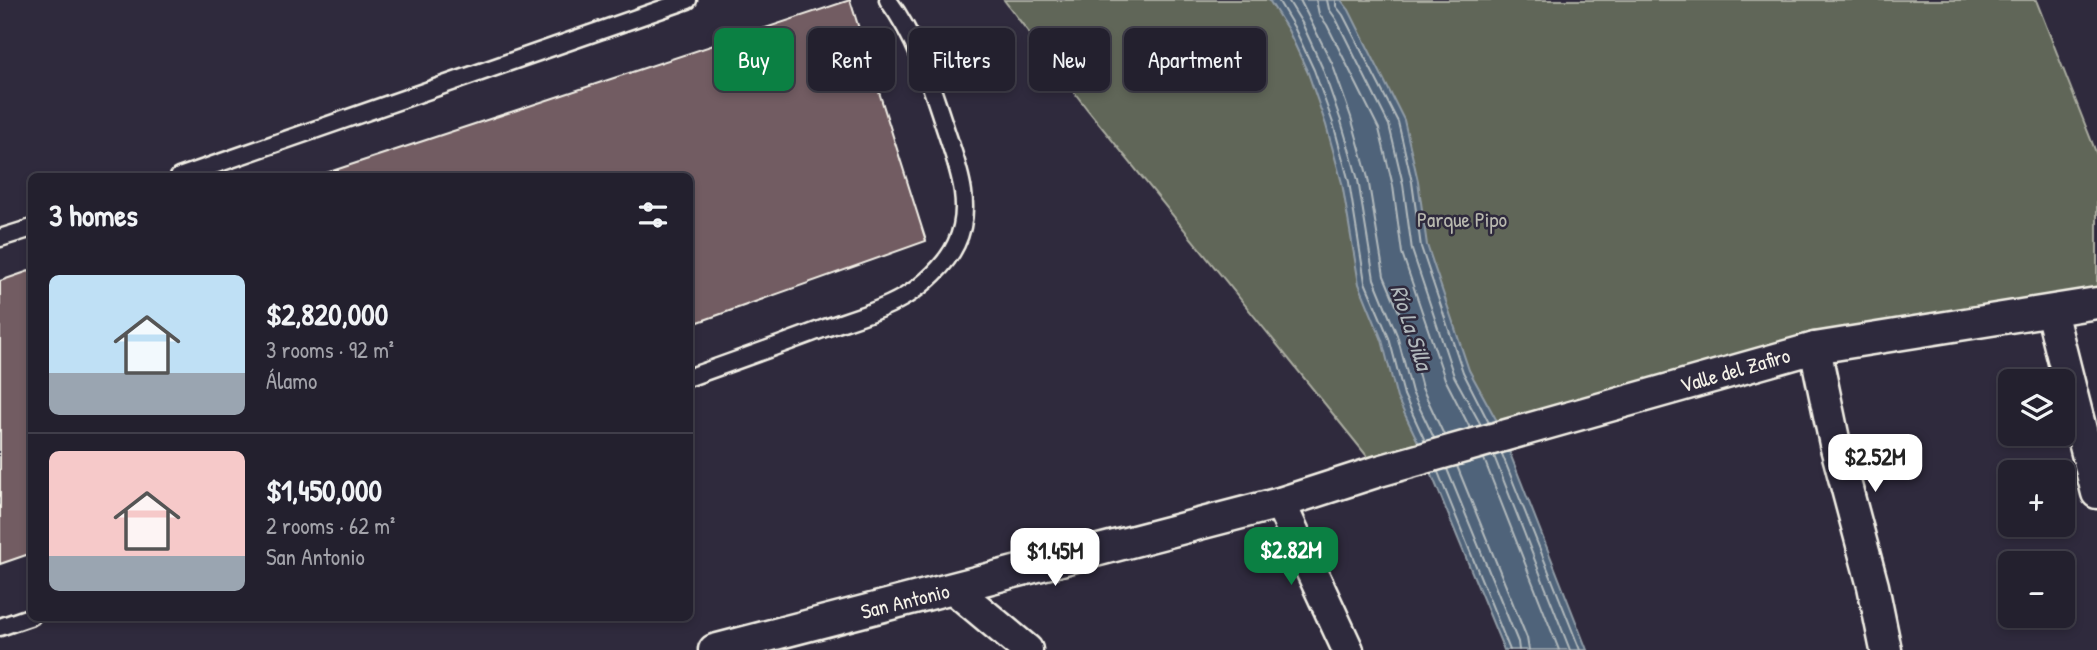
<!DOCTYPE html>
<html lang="en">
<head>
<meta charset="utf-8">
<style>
	body { margin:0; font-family:"Patrick Hand",sans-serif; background:#2b2836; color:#f1f3f6; height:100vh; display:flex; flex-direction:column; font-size:26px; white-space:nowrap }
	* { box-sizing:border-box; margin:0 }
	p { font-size:23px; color:#a3a3aa }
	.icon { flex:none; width:38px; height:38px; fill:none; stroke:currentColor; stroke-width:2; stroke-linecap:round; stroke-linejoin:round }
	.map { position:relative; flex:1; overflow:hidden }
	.side { position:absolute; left:28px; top:173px; width:665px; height:448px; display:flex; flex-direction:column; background:#23202e; border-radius:10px; box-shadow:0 4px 10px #0003,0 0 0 2px #403e4a }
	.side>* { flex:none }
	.guide { position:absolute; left:714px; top:28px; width:665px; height:63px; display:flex; gap:14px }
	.buttons { position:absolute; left:1998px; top:369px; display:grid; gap:14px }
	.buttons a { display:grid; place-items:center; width:77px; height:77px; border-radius:10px; background:#23202e; box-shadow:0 4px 10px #0003,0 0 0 2px #403e4a; font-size:35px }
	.price { position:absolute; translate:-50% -60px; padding:0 16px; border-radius:14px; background:#fff; color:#222; font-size:23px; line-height:46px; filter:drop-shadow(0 2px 4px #0008) }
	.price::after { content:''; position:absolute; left:50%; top:42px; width:21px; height:16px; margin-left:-10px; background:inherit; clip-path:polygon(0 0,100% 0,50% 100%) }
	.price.current { background:#0b8043; color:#fff }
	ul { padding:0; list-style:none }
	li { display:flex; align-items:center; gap:21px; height:175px; padding:0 21px }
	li+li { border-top:2px solid #403e4a }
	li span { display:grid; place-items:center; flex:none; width:196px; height:140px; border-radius:10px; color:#555 }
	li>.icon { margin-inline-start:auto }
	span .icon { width:84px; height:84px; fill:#fffc; stroke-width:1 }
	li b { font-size:30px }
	h2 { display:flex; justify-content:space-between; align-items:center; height:84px; padding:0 21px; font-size:30px }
	.tag { padding:0 24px; border-radius:10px; background:#23202e; box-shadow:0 4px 10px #0003,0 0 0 2px #403e4a; font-size:24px; line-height:63px }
	.tag.current { background:#0b8043; color:#fff }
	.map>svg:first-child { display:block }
	.green { fill:#606659; stroke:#aaaca0; stroke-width:2 }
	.water { fill:#4f647a; stroke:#919ca6; stroke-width:2 }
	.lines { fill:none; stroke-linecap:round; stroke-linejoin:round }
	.shore { stroke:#b2b9bc; stroke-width:2 }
	.building { fill:#725b62; stroke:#f4f1e8; stroke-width:2 }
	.service-casing { stroke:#f4f1e8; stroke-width:21 }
	.minor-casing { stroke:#f4f1e8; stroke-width:35 }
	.service { stroke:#2f2a3d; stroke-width:16 }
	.minor { stroke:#2f2a3d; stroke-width:30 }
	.labels { text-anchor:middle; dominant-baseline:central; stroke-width:5; stroke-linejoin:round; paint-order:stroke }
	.park-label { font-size:21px; fill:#b9b9af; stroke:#2f2a3d }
	.street-label { font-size:21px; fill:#f4f1e8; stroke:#2f2a3d }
	.water-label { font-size:23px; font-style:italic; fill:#b2b9bc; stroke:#2f2a3d }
</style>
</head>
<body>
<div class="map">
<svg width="2097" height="650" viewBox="0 0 2097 650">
	<rect width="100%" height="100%" fill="#2f2a3d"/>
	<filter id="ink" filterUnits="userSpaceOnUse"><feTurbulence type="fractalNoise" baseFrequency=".0143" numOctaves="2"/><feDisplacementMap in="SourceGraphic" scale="14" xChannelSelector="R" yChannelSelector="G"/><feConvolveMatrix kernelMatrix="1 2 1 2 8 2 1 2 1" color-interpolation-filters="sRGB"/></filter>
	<g filter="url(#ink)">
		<polygon class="green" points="1004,0 2036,0 2097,155 2097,303 1774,359 1379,471 1087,109"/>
		<polygon class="water" points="1269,0 1341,0 1349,10 1404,120 1418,181 1427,245 1469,370 1498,423 1587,650 1504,650 1420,446 1397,398 1382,340 1359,284 1342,183 1326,125 1308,73 1288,30"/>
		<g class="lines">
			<g class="shore">
				<polyline points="1278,0 1294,27 1314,70 1333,123 1349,182 1365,282 1389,338 1404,395 1425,441"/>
				<polyline points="1288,0 1302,23 1322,67 1341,121 1358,180 1374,279 1397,335 1412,392 1434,438"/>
				<polyline points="1300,0 1332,63 1351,117 1368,178 1384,276 1407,331 1422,388 1444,435"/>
				<polyline points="1316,0 1319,14 1327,25 1379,129 1393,186 1402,253 1445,379 1470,428"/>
				<polyline points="1327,0 1329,9 1336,19 1389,125 1403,184 1412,250 1454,376 1481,425"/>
				<polyline points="1336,0 1336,6 1343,15 1398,122 1412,182 1421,247 1463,372 1489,423"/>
				<polyline points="1502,454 1580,650"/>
				<polyline points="1494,456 1570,650"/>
				<polyline points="1484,459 1559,650"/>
				<polyline points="1457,466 1527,638 1529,650"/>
				<polyline points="1447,469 1518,642 1519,650"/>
				<polyline points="1438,472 1510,650"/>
			</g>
		</g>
		<g class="building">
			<polygon points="850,0 926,241 690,325 690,177 314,177"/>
			<polygon points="32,270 32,553 0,564 0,281"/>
		</g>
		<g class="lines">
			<g class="service-casing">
				<g id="service">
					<polyline points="179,177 688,0"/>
					<polyline points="0,238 32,228"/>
					<path d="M 690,377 C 735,361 780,345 825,328 C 851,319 880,311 904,297 C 924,285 946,265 956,244 C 974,207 958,167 946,131 C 931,85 917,39 888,0"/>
					<polyline points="0,627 32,616"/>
				</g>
			</g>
			<g class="minor-casing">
				<g id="minor">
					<polyline points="2051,311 2097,493"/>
					<polyline points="1815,348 1835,444 1873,586 1886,650"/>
					<polyline points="1280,503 1348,650"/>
					<polyline points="954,589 1027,650"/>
					<polyline points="714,650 1280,503 1379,471 1815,348 2097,303"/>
				</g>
			</g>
			<use href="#service" class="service"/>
			<use href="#minor" class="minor"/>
		</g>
	</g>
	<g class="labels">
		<g class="park-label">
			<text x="1462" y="219">Parque Pipo</text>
		</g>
		<g class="street-label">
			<text transform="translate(1735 370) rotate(-16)">Valle del Zafiro</text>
			<text transform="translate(905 601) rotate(-14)">San Antonio</text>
		</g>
		<g class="water-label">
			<text transform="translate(1412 327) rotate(72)">Río La Silla</text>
		</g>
	</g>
</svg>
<div class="buttons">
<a><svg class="icon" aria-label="layers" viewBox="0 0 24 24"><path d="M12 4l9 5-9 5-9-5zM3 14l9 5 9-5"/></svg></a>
<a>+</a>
<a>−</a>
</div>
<b class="price" style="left:1875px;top:494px">$2.52M</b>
<b class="price current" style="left:1291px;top:587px">$2.82M</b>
<b class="price" style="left:1055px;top:588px">$1.45M</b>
<div class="guide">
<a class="tag current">Buy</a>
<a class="tag">Rent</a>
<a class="tag">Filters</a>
<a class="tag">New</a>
<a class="tag">Apartment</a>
</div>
<section class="side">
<h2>3 homes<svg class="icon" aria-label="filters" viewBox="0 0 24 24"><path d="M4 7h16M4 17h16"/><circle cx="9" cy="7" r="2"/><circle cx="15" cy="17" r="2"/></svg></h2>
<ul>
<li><span style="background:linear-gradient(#bfe0f5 70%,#9aa5b1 0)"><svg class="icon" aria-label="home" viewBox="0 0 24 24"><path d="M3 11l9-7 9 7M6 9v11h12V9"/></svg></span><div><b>$2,820,000</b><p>3 rooms · 92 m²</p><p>Álamo</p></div></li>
<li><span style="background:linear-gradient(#f6c9c9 75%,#9aa5b1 0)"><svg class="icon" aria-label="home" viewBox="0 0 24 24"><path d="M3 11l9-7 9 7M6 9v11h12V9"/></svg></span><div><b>$1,450,000</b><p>2 rooms · 62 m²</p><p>San Antonio</p></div></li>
</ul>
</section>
</div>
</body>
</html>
